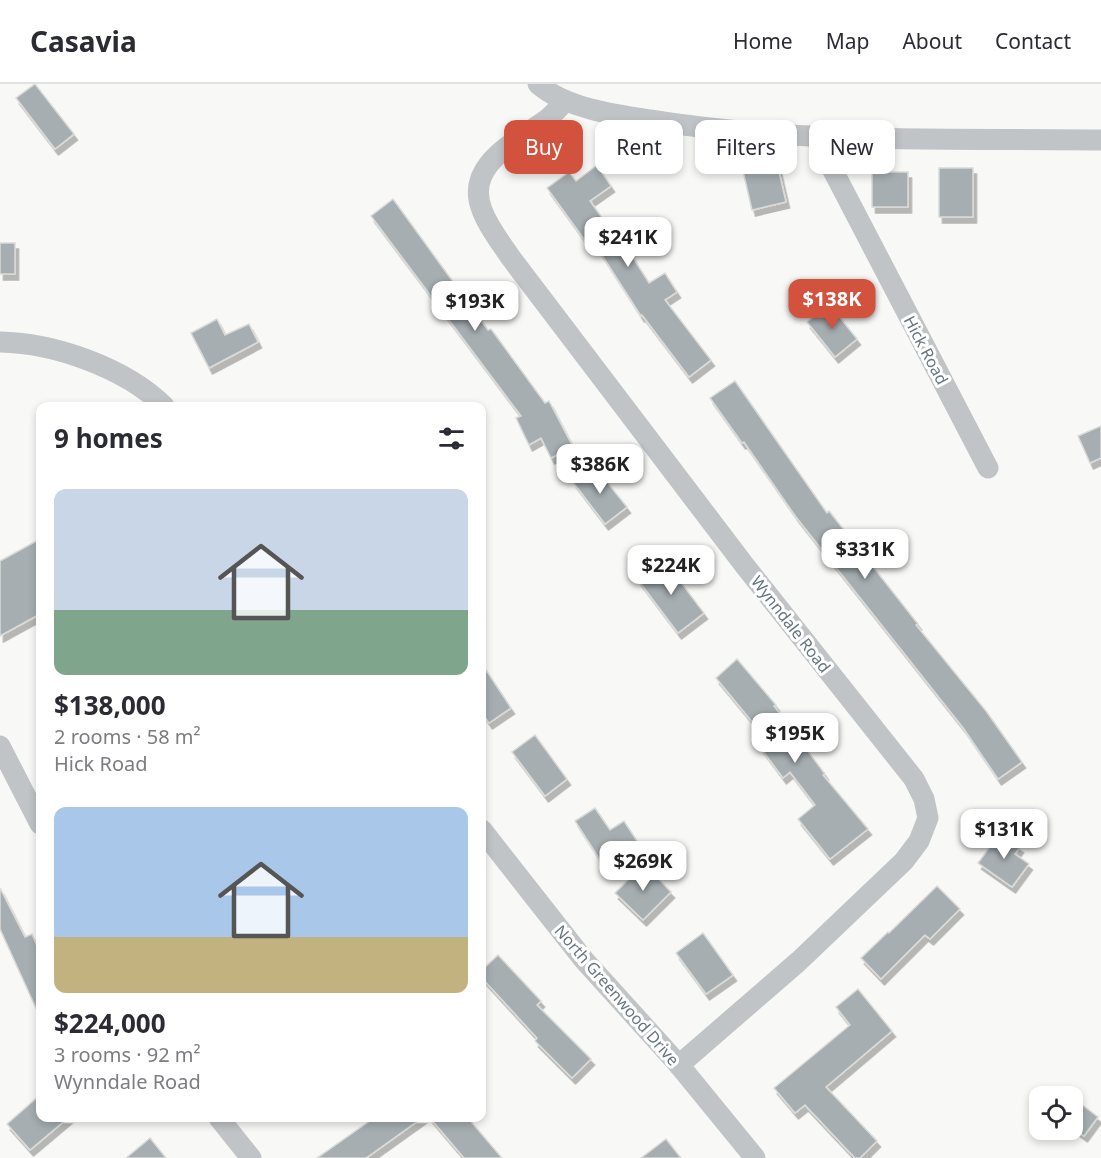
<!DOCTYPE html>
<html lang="en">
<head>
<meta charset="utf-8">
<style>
	body { margin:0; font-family:"Noto Sans",sans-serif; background:#f2f2f3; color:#2b2b33; height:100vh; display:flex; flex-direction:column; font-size:22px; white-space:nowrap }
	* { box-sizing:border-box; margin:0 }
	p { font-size:20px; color:#7c7c81 }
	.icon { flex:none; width:33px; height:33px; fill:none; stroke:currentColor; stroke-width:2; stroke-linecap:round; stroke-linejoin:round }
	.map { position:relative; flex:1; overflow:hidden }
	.panel { position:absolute; left:36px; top:318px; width:450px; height:720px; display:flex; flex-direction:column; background:#fff; border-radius:12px; box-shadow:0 3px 9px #0003 }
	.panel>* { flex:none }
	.top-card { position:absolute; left:504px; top:36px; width:507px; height:54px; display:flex; gap:12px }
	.fabs { position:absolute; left:1029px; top:1002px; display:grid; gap:12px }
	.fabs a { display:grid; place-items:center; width:54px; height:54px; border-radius:12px; background:#fff; box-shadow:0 3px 9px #0003; font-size:30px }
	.price { position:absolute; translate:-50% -51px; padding:0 14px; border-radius:12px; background:#fff; color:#222; font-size:20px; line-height:39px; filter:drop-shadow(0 2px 3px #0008) }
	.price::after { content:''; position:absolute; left:50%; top:36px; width:18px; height:14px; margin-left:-9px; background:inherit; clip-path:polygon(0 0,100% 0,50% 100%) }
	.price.selected { background:#d2523d; color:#fff }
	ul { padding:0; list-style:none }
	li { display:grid; align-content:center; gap:12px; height:318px; padding:0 18px }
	li span { display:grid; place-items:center; height:186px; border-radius:12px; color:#555 }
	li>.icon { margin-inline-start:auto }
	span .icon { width:108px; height:108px; fill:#fffc; stroke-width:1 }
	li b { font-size:26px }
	h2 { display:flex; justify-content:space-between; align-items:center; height:72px; padding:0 18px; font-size:26px }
	.pill { padding:0 21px; border-radius:12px; background:#fff; box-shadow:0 3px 9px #0003; font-size:21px; line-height:54px }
	.pill.selected { background:#d2523d; color:#fff }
	header { display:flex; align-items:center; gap:36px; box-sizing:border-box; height:84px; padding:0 30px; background:#fff; border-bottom:2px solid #e1e1e2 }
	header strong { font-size:28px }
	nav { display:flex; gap:33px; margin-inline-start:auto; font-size:21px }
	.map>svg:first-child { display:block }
	.building { fill:#a6aeb2; stroke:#dadad8; stroke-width:1.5; filter:url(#shadow) }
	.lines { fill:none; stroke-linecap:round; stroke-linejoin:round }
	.minor { stroke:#c0c4c7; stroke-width:21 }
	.labels { text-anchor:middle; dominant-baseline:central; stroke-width:6; stroke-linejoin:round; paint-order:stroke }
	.street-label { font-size:16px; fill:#66767e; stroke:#fff }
</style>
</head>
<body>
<header>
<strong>Casavia</strong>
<nav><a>Home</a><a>Map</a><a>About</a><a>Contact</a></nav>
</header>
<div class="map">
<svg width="1101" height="1074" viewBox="0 0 1101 1074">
	<defs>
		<filter id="shadow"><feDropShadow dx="3.5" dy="6" stdDeviation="0" flood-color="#0004"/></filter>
	</defs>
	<rect width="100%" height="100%" fill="#f8f8f6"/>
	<g class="building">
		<polygon points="35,0 74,50 55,65 16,14"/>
		<polygon points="777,79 786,118 752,126 743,87"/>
		<polygon points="597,81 611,102 590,117 623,163 625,161 649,199 665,189 677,208 665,216 711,276 689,293 642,231 641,232 591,154 586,158 547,104 569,88 576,97"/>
		<rect x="939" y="84" width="34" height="49"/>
		<rect x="872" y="88" width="36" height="35"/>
		<polygon points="393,115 488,246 491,245 545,319 549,317 573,363 551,374 541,354 529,361 516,334 521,332 371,132"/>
		<rect x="0" y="159" width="15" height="31"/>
		<polygon points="829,220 857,255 835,273 807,238"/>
		<polygon points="217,235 225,251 249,240 258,258 209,284 191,249"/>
		<polygon points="735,297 827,429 829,427 918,540 916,541 986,627 1022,678 998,695 964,645 796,433 744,358 742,359 710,314"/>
		<polygon points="1101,342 1101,374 1090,379 1078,352"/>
		<polygon points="594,382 627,423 605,440 573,398"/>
		<polygon points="40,455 40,530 0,552 0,477"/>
		<polygon points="664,476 704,529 678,549 638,496"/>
		<polygon points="737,575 776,621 774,622 825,690 823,691 868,745 830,775 798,735 815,721 790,688 783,694 760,663 768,657 716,594"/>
		<polygon points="482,580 511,624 489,639 482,629"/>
		<polygon points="535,651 567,695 545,712 512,668"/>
		<polygon points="595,724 610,746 624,737 637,757 602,779 575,737"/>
		<polygon points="1000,749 1020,763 1015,770 1029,780 1012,803 978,779"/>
		<polygon points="644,780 671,808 643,836 615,809"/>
		<polygon points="937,802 960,825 930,855 925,851 881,895 861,874 888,848 889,849"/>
		<polygon points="0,804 25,853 32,850 40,869 40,933 0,845"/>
		<polygon points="703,849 733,891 706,910 676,869"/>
		<polygon points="498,871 541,917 537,921 591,975 572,994 535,957 537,954 482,894 482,886"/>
		<polygon points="858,905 892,947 826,1003 877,1057 860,1074 855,1074 805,1021 795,1029 774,1004 850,941 836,923"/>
		<polygon points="40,1011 40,1034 68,1034 30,1066 7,1040"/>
		<polygon points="1072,1013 1098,1033 1084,1052 1072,1043"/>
		<polygon points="374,1034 422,1034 366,1074 317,1074"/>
		<polygon points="430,1034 468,1034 502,1074 464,1074"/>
		<polygon points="150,1054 166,1074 126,1074"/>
		<polygon points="666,1055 681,1074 641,1074"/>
	</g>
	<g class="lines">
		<g class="minor">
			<path d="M 538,0 C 565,24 615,31 650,36 C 798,60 951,54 1101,56"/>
			<path d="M 566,17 C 559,23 553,31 546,36 C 516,58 464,81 482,126 C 488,143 501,159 511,174 L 745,482 L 914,695 L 924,715 L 928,734 L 919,757 L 904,777 L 799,877 L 679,981"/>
			<polyline points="815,52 988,384"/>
			<path d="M 0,258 C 55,259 125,284 164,322"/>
			<polyline points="0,662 40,740"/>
			<polyline points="482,746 584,876 679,981 755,1074"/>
			<polyline points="219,1034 251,1074"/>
		</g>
	</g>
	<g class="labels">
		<g class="street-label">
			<text transform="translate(926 266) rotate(62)">Hick Road</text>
			<text transform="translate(791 540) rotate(52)">Wynndale Road</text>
			<text transform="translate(617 911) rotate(49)">North Greenwood Drive</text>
		</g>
	</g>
</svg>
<div class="fabs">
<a><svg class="icon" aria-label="locate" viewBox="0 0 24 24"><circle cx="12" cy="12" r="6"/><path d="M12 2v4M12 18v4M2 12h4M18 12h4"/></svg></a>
</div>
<b class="price" style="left:628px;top:184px">$241K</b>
<b class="price selected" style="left:832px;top:246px">$138K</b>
<b class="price" style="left:475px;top:248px">$193K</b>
<b class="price" style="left:600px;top:411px">$386K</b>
<b class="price" style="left:865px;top:496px">$331K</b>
<b class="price" style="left:671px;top:512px">$224K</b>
<b class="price" style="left:795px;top:680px">$195K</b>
<b class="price" style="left:1004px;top:776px">$131K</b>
<b class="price" style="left:643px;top:808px">$269K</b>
<div class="top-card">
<a class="pill selected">Buy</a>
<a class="pill">Rent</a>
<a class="pill">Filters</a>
<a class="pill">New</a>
</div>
<section class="panel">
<h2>9 homes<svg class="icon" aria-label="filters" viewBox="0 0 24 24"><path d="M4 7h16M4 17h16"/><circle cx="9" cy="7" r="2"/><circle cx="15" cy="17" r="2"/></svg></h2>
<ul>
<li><span style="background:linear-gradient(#c9d6e8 65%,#7fa58c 0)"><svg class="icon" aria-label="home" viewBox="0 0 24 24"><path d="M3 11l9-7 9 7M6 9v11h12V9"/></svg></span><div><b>$138,000</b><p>2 rooms · 58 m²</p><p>Hick Road</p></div></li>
<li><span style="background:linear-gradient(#a9c7e8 70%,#c2b280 0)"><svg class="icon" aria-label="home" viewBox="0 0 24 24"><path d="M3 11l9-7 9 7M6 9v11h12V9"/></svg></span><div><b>$224,000</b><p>3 rooms · 92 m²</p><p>Wynndale Road</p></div></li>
</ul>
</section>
</div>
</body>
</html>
